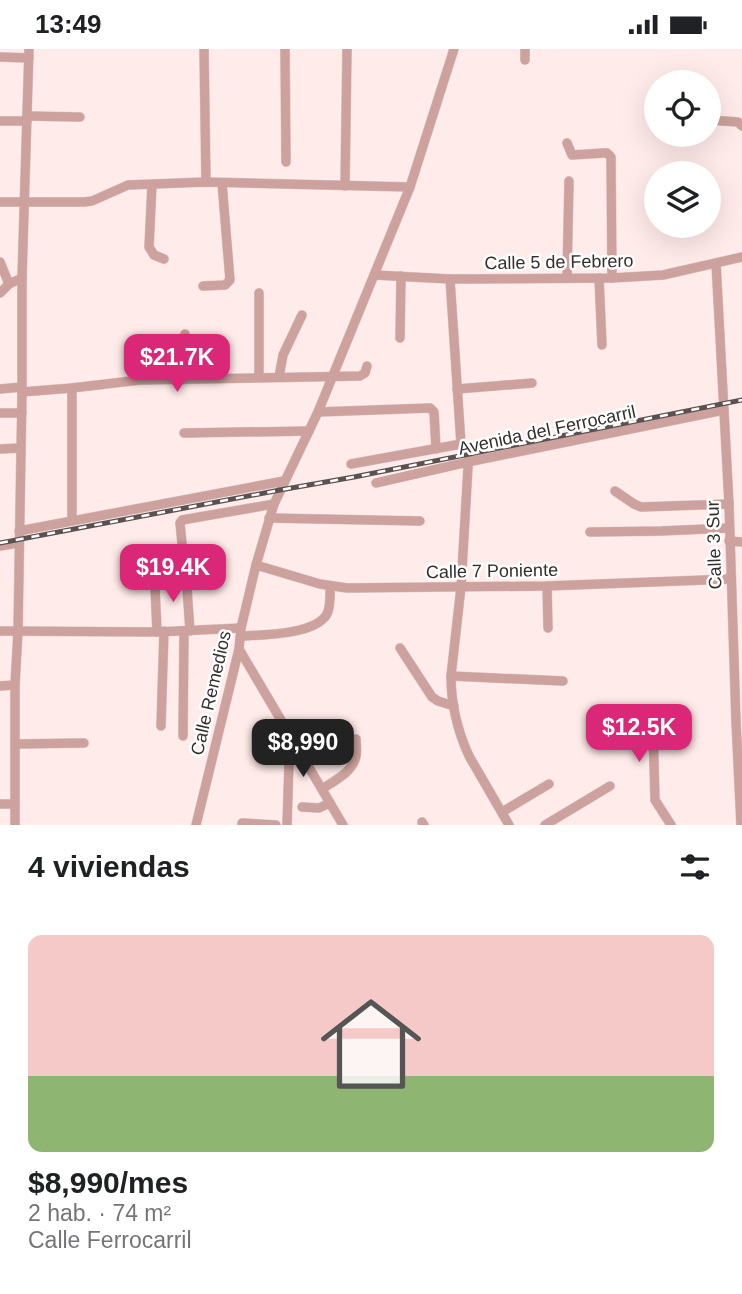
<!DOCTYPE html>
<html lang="es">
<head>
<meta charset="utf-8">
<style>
	body { margin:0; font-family:Arial,sans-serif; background:#f2f2f2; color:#202124; height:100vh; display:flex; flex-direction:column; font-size:26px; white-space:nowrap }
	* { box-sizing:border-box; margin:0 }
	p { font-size:23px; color:#757577 }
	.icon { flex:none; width:38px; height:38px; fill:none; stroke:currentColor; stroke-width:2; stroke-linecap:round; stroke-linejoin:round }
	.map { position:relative; height:776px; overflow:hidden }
	.side { display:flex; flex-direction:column; background:#fff; flex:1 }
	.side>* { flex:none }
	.fabs { position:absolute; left:644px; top:21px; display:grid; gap:14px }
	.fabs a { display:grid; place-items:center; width:77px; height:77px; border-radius:50%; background:#fff; box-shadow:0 7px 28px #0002; font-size:35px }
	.price { position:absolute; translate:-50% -60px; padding:0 16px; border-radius:14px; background:#db2777; color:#fff; font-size:23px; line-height:46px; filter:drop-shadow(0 2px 4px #0008) }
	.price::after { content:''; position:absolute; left:50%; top:42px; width:21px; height:16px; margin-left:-10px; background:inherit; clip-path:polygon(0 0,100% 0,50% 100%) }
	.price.selected { background:#222; color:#fff }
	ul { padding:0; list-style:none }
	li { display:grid; align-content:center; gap:14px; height:371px; padding:0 28px }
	li span { display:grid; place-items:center; height:217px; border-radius:14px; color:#555 }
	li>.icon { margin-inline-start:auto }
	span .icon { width:126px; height:126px; fill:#fffc; stroke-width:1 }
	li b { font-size:30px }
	h2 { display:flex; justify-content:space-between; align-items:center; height:84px; padding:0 28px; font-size:30px }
	.status { display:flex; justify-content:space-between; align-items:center; height:49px; padding:0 35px; background:#fff; direction:ltr }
	.status svg { height:19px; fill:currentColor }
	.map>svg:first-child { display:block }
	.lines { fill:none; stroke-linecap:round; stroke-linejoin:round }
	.minor-casing { stroke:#dbc9c7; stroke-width:10 }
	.minor { stroke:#cda19d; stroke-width:9 }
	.rail-casing { stroke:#5b5150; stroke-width:5 }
	.rail { stroke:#fff; stroke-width:2.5; stroke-dasharray:8; stroke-linecap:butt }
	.labels { text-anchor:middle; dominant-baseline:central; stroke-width:5; stroke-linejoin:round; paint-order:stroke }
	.street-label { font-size:18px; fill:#352e2d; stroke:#fff }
</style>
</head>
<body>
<div class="status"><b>13:49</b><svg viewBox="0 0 49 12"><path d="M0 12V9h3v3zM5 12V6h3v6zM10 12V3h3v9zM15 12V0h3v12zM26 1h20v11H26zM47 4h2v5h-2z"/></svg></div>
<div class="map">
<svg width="742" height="776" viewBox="0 0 742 776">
	<rect width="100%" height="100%" fill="#ffebe9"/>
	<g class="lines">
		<g class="minor-casing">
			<g id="minor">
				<polyline points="204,0 206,133"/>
				<polyline points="285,0 286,113"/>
				<polyline points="0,8 29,9"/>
				<polyline points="525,11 525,0"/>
				<polyline points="27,67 80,68"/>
				<polyline points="709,71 738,73 742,77"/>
				<polyline points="0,72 27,72"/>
				<polyline points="567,94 572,106 604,104 607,104 611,108 612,229"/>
				<polyline points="152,136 149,198 154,206 164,210"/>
				<polyline points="345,137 347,0"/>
				<polyline points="0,153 84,153 92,152 128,136 206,133 410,138"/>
				<polyline points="0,213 9,235"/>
				<polyline points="716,214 729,455 736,673 741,776"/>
				<polyline points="374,226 450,230 612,229 663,226 742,208"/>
				<polyline points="567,229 569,132"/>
				<polyline points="599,229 602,296"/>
				<path d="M 450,230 L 461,395 L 467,398 L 469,401 L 461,538 L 451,627 C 451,654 458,683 469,707 L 509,776"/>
				<polyline points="203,237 225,236 230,231 222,134"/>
				<polyline points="0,244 9,235 22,229"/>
				<polyline points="259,244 259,328"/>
				<polyline points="400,289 401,227"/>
				<polyline points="279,328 283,306 302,266"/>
				<polyline points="185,330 185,285"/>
				<polyline points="0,340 22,338"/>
				<polyline points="457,340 532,334"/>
				<polyline points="22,343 72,339 140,331 360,327 365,324 367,317"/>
				<polyline points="318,363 430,359 434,363 436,400"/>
				<polyline points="0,364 22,364"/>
				<polyline points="184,384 309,382"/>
				<polyline points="0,400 20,399"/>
				<polyline points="351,415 461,395"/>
				<polyline points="376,434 468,413 724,361"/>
				<polyline points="615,442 634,455 641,458 729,455"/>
				<polyline points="269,469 420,472"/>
				<polyline points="72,471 72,339"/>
				<polyline points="19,482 284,432"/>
				<polyline points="590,483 661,482 729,479"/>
				<polyline points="729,492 742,493"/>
				<polyline points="182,494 180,474 182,471 274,455"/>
				<polyline points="0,497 18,494"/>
				<polyline points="154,515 157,583"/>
				<polyline points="256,516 320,535 347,539 547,537 731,530"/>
				<polyline points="186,525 190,582"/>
				<polyline points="547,537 548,579"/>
				<polyline points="0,582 157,583 241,579"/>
				<path d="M 241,587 C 262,586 315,586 327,565 C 331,557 330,546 330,537"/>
				<polyline points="400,599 432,648 438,652 454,657"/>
				<polyline points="239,600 343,776"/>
				<polyline points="451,627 563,632"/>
				<polyline points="0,637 15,636"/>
				<polyline points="161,677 164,582"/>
				<polyline points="653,679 655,751 671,776"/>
				<polyline points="183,687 184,582"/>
				<polyline points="15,695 84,694"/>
				<path d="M 322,740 C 334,732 353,723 356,707 C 357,702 356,695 356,690"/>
				<polyline points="0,755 15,755"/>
				<polyline points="302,758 319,759 330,754"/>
				<polyline points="502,763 549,735"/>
				<polyline points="422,773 424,776"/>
				<polyline points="242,774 276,776"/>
				<polyline points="15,776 15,636 18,582 22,343 22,229 29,0"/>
				<polyline points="196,776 239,600 241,579 256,516 274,455 318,363 410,138 454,0"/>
				<polyline points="287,776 290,684"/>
				<polyline points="545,776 610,737"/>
			</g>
		</g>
		<use href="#minor" class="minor"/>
		<g class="rail-casing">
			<polyline id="rail" points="0,494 280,441 354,428 742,351"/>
		</g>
		<use href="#rail" class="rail"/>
	</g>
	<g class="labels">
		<g class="street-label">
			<text transform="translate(559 213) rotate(-1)">Calle 5 de Febrero</text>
			<text transform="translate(547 381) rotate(-12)">Avenida del Ferrocarril</text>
			<text transform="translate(714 496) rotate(-92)">Calle 3 Sur</text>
			<text transform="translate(492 522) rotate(-1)">Calle 7 Poniente</text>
			<text transform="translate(211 644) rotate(-77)">Calle Remedios</text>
		</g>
	</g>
</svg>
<div class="fabs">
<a><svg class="icon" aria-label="locate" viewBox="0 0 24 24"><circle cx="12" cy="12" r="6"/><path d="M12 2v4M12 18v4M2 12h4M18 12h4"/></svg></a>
<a><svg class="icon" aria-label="layers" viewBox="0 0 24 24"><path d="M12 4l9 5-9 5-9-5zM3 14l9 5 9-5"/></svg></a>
</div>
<b class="price" style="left:177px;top:345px">$21.7K</b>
<b class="price" style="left:173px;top:555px">$19.4K</b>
<b class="price" style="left:639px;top:715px">$12.5K</b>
<b class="price selected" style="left:303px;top:730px">$8,990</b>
</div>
<section class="side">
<h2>4 viviendas<svg class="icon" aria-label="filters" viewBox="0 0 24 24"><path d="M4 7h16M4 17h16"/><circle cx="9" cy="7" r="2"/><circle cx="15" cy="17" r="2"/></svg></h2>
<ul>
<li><span style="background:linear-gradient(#f6c9c9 65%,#8fb573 0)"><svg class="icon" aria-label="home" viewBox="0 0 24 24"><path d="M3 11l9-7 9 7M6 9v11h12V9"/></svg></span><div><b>$8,990/mes</b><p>2 hab. · 74 m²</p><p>Calle Ferrocarril</p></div></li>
</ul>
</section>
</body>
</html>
